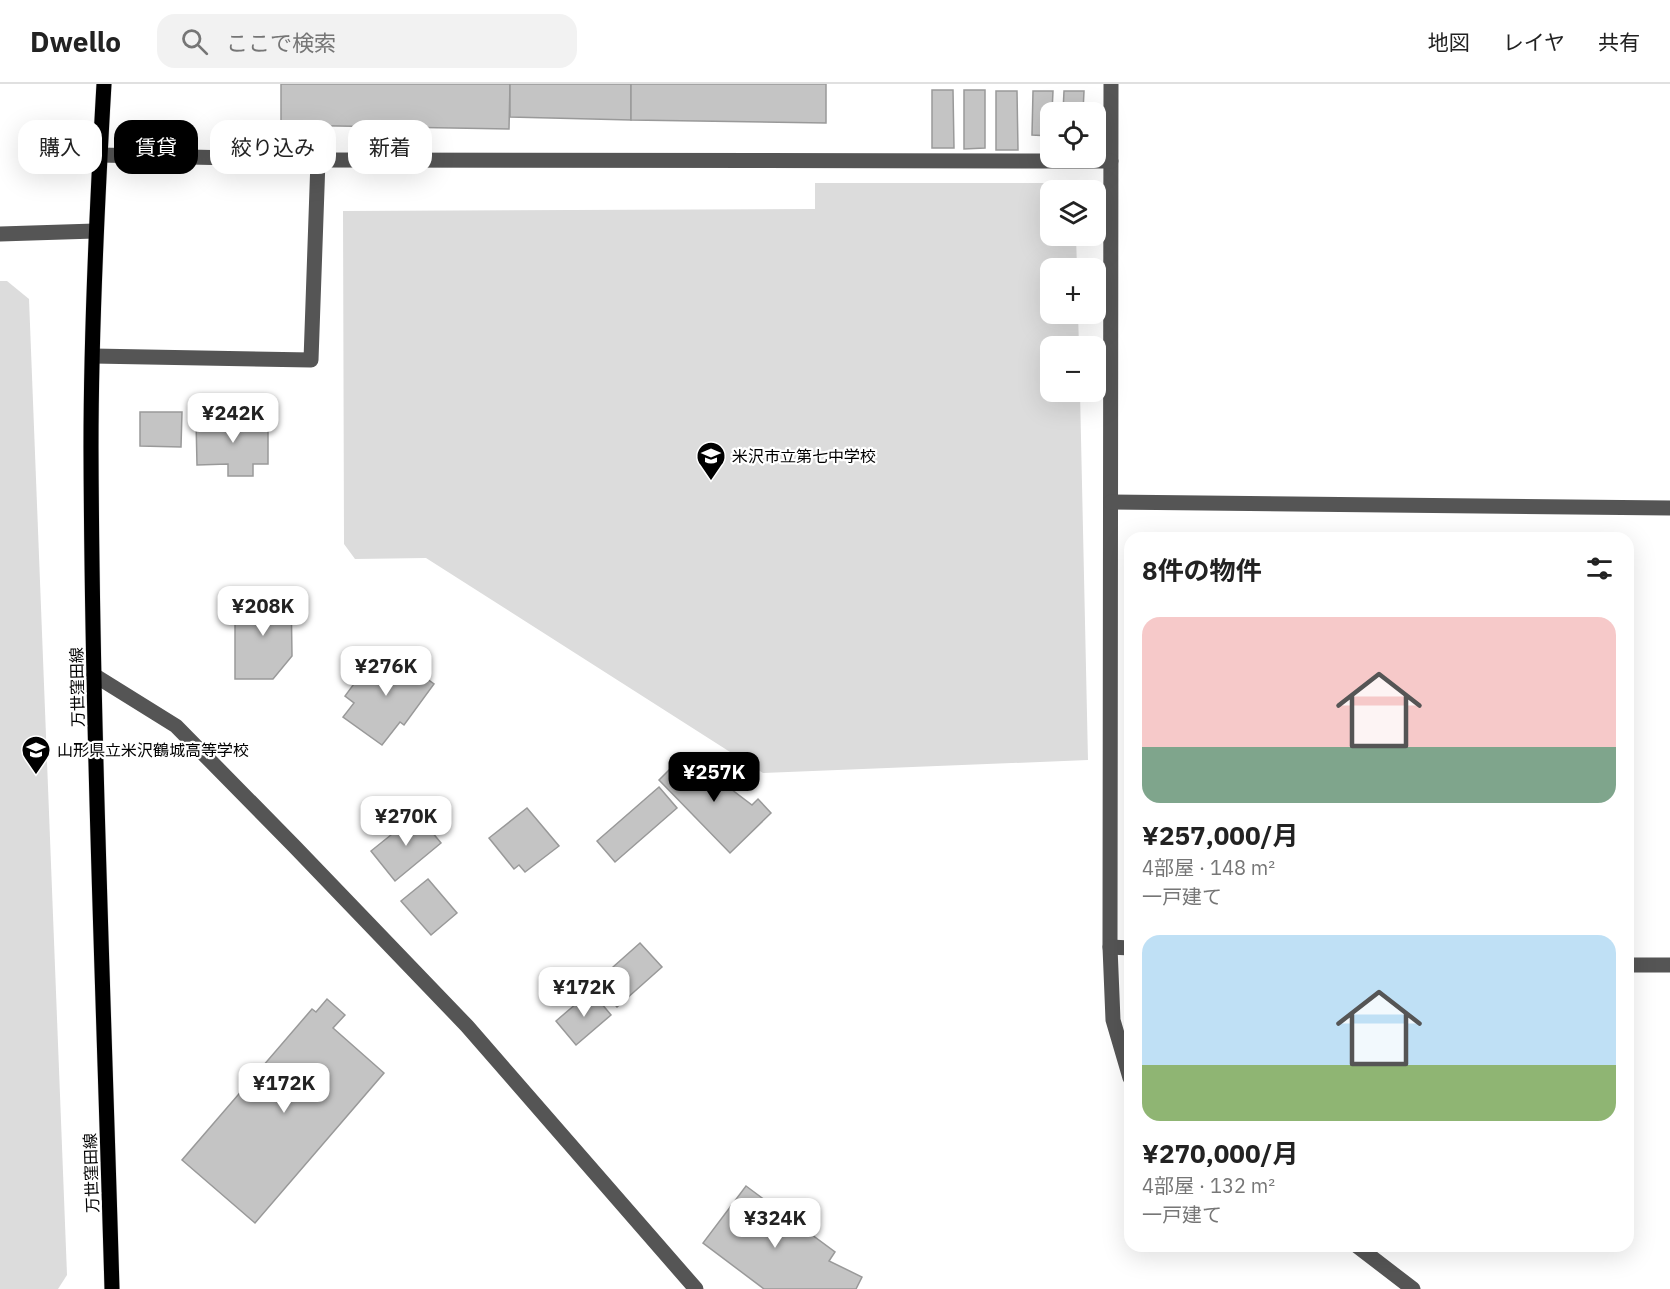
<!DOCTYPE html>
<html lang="ja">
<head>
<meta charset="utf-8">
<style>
	body { margin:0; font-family:"IBM Plex Sans","Noto Sans JP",sans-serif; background:#f2f2f2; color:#222; height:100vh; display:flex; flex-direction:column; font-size:22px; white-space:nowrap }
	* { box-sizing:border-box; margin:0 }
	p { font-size:20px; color:#767676 }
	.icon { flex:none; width:33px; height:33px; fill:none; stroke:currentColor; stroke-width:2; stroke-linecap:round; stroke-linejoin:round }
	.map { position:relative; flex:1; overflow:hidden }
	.side { position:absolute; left:1124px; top:448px; width:510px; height:720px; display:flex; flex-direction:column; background:#fff; border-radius:18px; box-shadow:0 6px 24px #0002 }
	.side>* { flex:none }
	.guide { position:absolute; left:18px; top:36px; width:570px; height:54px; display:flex; gap:12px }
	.buttons { position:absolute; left:1040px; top:18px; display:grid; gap:12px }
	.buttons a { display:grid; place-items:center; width:66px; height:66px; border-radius:12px; background:#fff; box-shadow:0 6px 24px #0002; font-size:30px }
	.price { position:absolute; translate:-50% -51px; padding:0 14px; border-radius:12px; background:#fff; color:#222; font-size:20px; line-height:39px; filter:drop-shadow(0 2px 3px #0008) }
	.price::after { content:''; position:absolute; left:50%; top:36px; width:18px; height:14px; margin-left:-9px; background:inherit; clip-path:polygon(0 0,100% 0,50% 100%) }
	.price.current { background:#000; color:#fff }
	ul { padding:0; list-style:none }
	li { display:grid; align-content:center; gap:12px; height:318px; padding:0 18px }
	li span { display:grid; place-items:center; height:186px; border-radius:18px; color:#555 }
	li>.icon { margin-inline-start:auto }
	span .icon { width:108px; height:108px; fill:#fffc; stroke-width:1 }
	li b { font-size:26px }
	h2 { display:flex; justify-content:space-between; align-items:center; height:72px; padding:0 18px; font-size:26px }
	.pill { padding:0 21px; border-radius:18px; background:#fff; box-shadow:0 6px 24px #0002; font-size:21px; line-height:54px }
	.pill.current { background:#000; color:#fff }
	header { display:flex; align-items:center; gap:36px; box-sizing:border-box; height:84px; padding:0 30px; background:#fff; border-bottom:2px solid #e0e0e0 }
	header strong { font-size:28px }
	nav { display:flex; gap:33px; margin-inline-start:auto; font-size:21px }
	.search { width:420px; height:54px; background:#f2f2f2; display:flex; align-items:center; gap:15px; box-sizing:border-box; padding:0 21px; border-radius:18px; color:#767676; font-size:22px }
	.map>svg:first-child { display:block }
	.green { fill:#dcdcdc }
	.building { fill:#c4c4c4; stroke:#999; stroke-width:1.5 }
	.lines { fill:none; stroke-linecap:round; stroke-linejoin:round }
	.major-casing { stroke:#dbdbdb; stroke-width:16 }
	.minor { stroke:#555; stroke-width:15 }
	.major { stroke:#000; stroke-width:15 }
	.labels { text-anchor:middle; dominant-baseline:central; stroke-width:4.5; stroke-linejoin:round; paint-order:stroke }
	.poi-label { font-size:16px; fill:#000; stroke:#fff; text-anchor:start }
	.street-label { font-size:16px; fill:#000; stroke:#fff }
</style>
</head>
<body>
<header>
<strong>Dwello</strong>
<div class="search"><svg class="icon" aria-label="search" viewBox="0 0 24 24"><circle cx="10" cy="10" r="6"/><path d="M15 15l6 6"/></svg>ここで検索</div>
<nav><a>地図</a><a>レイヤ</a><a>共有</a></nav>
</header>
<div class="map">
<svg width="1670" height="1205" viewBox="0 0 1670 1205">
	<rect width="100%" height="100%" fill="#fff"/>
	<g class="green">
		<polygon points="815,99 1075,99 1075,106 1050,106 1050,152 1076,152 1077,184 1050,184 1050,230 1078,230 1079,262 1050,262 1050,308 1080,308 1088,676 763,689 426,474 355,475 344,460 343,127 815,125"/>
		<polygon points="0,197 7,197 29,215 67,1191 58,1205 0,1205"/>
	</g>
	<g class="building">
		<polygon points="281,0 510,0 509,45 281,41"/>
		<polygon points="510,0 631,0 631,36 510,33"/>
		<polygon points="631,0 826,0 826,39 631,36"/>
		<polygon points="932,6 953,6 954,64 932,64"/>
		<polygon points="964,6 985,6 985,64 964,65"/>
		<polygon points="996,7 1017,7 1018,66 996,66"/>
		<polygon points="1033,7 1053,7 1052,28 1050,28 1050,52 1032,51"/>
		<polygon points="1064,7 1084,7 1083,28 1063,28"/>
		<polygon points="140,328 182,328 181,363 140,362"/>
		<polygon points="268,335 268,380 253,380 253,392 228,392 228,380 197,381 196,336"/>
		<polygon points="272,505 291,505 292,572 273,595 235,595 235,518 272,518"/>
		<polygon points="390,568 434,600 404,641 400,638 382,661 343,633 354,619 345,612 370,578 378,583"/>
		<polygon points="685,670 752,721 758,715 771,729 730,769 659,696"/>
		<polygon points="659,703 677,724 615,778 597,757"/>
		<polygon points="527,724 559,762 525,788 519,781 514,785 489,754"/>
		<polygon points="417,730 441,759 395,797 371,767"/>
		<polygon points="428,795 457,829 431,851 401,817"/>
		<polygon points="640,859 662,883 617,923 595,899"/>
		<polygon points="591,907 611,931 576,961 556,937"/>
		<polygon points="327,915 345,931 333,944 384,989 255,1139 182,1076 312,925 316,928"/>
		<polygon points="746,1102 835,1168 829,1177 862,1193 856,1205 764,1205 703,1159"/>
	</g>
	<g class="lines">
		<g class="major-casing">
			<path id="major" d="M 104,0 C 97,121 91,242 91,363 C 92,644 104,925 112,1205"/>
		</g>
		<g class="minor">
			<polyline points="1111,0 1110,863 1113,936 1130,994"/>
			<polyline points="318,76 1111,77"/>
			<polyline points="0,150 95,147"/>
			<polyline points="93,272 311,276 318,76 100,71"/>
			<polyline points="1111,418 1670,424"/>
			<polyline points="94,591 176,642 295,763 467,942 696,1205"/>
			<polyline points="1110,863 1130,864"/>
			<polyline points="1628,881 1670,881"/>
			<polyline points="1357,1162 1413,1205"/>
		</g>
		<use href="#major" class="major"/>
	</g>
	<defs>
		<g id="school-pin" transform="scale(1.5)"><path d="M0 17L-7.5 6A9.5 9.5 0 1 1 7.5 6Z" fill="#000" stroke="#fff"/><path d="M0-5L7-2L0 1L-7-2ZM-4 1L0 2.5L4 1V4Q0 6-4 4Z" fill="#fff"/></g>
	</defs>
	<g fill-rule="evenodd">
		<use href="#school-pin" x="711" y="372"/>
		<use href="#school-pin" x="36" y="666"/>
	</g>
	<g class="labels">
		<g class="poi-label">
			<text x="732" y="372">米沢市立第七中学校</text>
			<text x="57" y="666">山形県立米沢鶴城高等学校</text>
		</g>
		<g class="street-label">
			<text transform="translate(77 603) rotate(-91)">万世窪田線</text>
			<text transform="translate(91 1089) rotate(-92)">万世窪田線</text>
		</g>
	</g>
</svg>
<div class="buttons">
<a><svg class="icon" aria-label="locate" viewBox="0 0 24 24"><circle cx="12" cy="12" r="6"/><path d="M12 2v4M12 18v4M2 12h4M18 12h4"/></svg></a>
<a><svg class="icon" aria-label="layers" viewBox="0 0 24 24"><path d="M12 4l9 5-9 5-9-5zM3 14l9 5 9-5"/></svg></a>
<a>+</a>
<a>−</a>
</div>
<b class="price" style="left:233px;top:360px">¥242K</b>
<b class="price" style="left:263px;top:553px">¥208K</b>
<b class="price" style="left:386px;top:613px">¥276K</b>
<b class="price current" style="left:714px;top:719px">¥257K</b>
<b class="price" style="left:406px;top:763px">¥270K</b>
<b class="price" style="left:584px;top:934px">¥172K</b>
<b class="price" style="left:284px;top:1030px">¥172K</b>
<b class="price" style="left:775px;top:1165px">¥324K</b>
<div class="guide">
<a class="pill">購入</a>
<a class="pill current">賃貸</a>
<a class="pill">絞り込み</a>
<a class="pill">新着</a>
</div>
<section class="side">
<h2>8件の物件<svg class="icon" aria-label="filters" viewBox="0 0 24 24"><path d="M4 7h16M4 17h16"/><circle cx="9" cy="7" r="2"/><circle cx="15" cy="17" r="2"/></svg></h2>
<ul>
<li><span style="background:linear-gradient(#f6c9c9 70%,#7fa58c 0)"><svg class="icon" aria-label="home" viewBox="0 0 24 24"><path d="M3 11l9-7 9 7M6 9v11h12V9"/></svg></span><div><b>¥257,000/月</b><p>4部屋 · 148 m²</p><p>一戸建て</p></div></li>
<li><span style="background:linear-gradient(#bfe0f5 70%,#8fb573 0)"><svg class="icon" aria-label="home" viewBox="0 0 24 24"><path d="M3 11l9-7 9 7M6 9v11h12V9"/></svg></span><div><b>¥270,000/月</b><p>4部屋 · 132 m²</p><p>一戸建て</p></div></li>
</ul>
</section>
</div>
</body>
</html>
